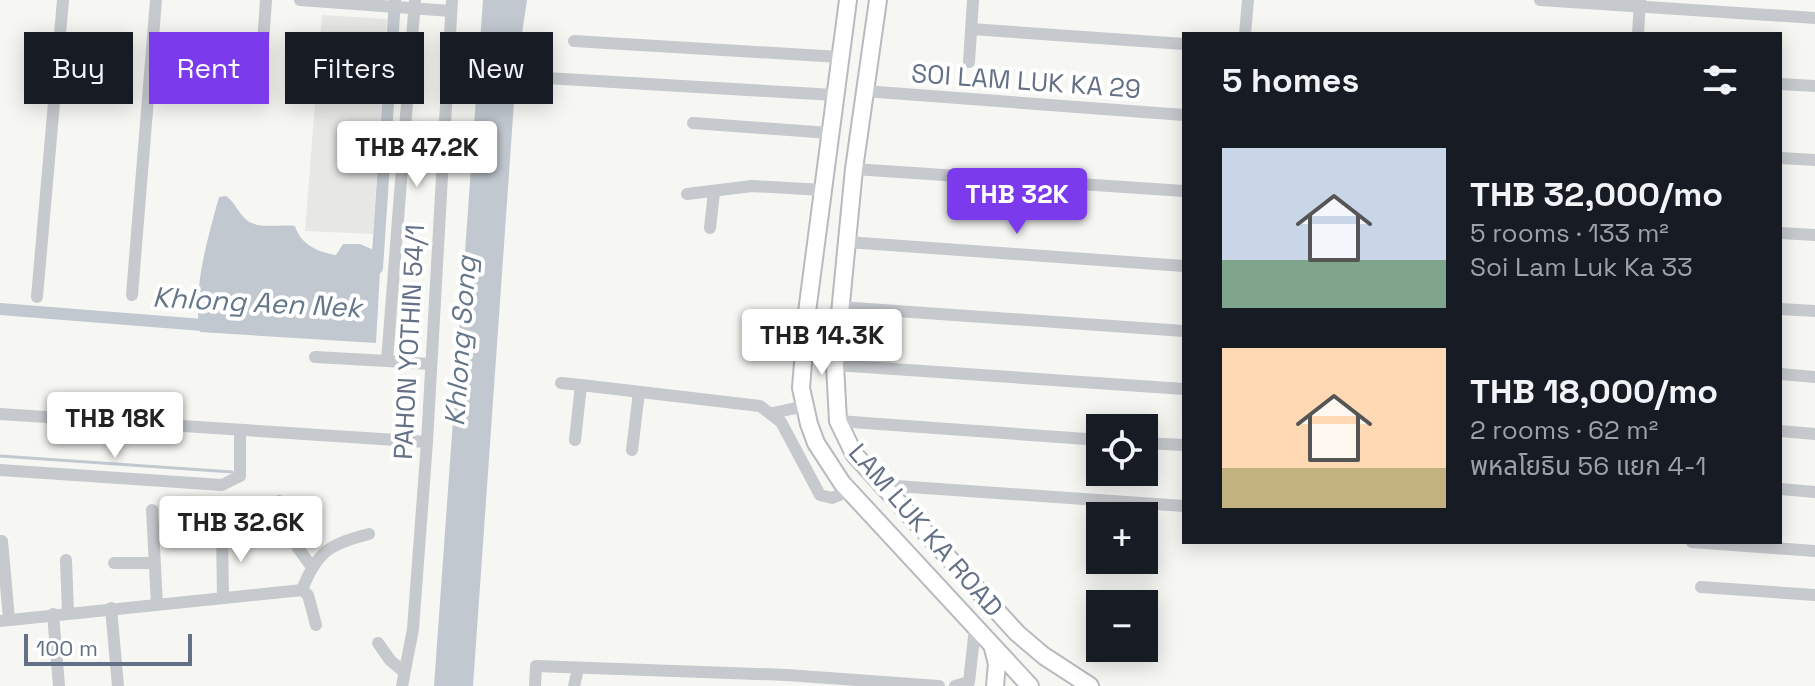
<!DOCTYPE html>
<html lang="en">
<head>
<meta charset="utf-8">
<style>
	body { margin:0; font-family:"Space Grotesk","Noto Sans Thai",sans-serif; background:#242831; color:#f1f3f6; height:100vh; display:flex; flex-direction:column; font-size:30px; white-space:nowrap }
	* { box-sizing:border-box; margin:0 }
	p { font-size:26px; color:#9ea1a6 }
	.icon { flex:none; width:44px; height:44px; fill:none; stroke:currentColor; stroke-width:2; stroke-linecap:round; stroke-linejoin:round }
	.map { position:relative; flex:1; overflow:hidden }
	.drawer { position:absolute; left:1182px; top:32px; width:600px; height:512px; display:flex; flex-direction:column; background:#171b24; border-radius:0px; box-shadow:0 4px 20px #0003 }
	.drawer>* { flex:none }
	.banner { position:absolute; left:24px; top:32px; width:760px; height:72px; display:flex; gap:16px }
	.tools { position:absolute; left:1086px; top:414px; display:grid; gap:16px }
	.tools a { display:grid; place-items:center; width:72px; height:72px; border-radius:0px; background:#171b24; box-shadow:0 4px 20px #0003; font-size:40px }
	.scale { position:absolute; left:24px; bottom:20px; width:168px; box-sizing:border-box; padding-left:8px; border:4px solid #647085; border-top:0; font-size:22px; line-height:28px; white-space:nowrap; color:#647085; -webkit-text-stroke:6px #fff; paint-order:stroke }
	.price { position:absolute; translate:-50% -68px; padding:0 18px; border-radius:8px; background:#fff; color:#222; font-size:26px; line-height:52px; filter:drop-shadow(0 2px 4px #0008) }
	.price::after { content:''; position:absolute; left:50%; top:48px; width:24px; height:18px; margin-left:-12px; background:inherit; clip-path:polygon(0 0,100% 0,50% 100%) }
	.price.selected { background:#7c3aed; color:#fff }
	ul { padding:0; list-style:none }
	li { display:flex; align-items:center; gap:24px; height:200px; padding:0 40px }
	li span { display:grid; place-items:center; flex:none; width:224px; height:160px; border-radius:0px; color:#555 }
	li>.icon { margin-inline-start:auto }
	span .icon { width:96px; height:96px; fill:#fffc; stroke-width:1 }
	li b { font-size:34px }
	h2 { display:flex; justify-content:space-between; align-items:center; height:96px; padding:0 40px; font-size:34px }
	.chip { padding:0 28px; border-radius:0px; background:#171b24; box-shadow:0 4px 20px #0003; font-size:28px; line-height:72px }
	.chip.selected { background:#7c3aed; color:#fff }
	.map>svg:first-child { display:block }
	.built { fill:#e7e7e6 }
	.water { fill:#c1c8cf }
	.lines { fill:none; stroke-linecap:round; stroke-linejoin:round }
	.stream { stroke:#c1c8cf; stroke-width:3 }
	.canal { stroke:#c1c8cf; stroke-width:12 }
	.major-casing { stroke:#b7babf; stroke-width:20 }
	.minor { stroke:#c6c9cd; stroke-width:12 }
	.major { stroke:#fff; stroke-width:16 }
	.labels { text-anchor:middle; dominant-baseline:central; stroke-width:8; stroke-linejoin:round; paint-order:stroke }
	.street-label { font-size:26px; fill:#647085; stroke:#fff }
	.water-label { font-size:28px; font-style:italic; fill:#657789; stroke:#fff }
</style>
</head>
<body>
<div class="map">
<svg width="1815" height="686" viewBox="0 0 1815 686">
	<rect width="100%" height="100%" fill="#f6f7f3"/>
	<polygon class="built" points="322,15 387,19 373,234 305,231"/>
	<g class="water">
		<polygon points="483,0 527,0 516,74 473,686 434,686"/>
		<path d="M 226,196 C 236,203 239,215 248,221 C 259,229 280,224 295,226 C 301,245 318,252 336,255 L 343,244 L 360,244 L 381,253 L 376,343 L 200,332 C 192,289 208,238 219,197 Z"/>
	</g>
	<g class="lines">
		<polyline class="stream" points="0,456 232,472"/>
		<g class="canal">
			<polyline points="377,268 395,0"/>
			<polyline points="0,309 215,326"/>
		</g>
		<g class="major-casing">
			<g id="major">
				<polyline points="848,0 807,312 801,388 809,424 816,443 842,483 1030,686"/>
				<polyline points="878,0 854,169 835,365 838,421 854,454 1017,633 1044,656 1090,686"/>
				<polyline points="993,648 997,664 995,686"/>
			</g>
		</g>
		<g class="minor">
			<polyline points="300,0 451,11"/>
			<polyline points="415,0 387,361 429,364"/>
			<polyline points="1540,0 1815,18"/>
			<polyline points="971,29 1184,44"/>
			<polyline points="1245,34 1248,0"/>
			<polyline points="1638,34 1640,1"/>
			<polyline points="574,41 840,57"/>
			<polyline points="969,62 973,0"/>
			<polyline points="529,77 834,95"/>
			<polyline points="1780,84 1815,86"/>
			<polyline points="260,87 266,0"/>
			<polyline points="864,91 1184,115"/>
			<polyline points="693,123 829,133"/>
			<polyline points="1780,158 1815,160"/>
			<polyline points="854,169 1184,191"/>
			<polyline points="687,194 752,186 823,190"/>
			<polyline points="710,228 714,192"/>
			<polyline points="1780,233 1815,235"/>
			<polyline points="847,242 1184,266"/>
			<polyline points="132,295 156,0"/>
			<polyline points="37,297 63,0"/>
			<polyline points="840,307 1184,331"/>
			<polyline points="1780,309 1815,311"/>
			<polyline points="315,357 387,361"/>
			<polyline points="835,365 1184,389"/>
			<polyline points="1780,374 1815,377"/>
			<polyline points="561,383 581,385"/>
			<polyline points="773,413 805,406"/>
			<polyline points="0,414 427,442"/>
			<polyline points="838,421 1100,440"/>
			<polyline points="1780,431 1815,434"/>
			<polyline points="575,440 581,385 760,406 781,422 820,495 832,498 849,491"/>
			<polyline points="1144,443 1184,445"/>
			<polyline points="632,450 639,392"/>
			<polyline points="0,470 222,485 240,476 240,431"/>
			<polyline points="882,485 1184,506"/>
			<polyline points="1780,489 1815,492"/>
			<polyline points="279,501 298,548 311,566"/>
			<polyline points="152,510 157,604"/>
			<polyline points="222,532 223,597"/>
			<polyline points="2,541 9,619"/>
			<polyline points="1692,542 1815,551"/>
			<polyline points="66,560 68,612"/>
			<polyline points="114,563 154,563"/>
			<polyline points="1701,587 1815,595"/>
			<path d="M 302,590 C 317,551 330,544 369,534"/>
			<polyline points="111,608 118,686"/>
			<polyline points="53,614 59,686"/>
			<polyline points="0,621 302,590 308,595 316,625"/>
			<polyline points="378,643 390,660 404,672"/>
			<polyline points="402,686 413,629 427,442 452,0"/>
			<polyline points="535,686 536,666 787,675 939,686"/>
			<polyline points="574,686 578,669"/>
			<polyline points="955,686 969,682 975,628"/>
		</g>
		<use href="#major" class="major"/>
	</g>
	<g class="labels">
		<g class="street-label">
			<text transform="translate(1026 81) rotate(4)">SOI LAM LUK KA 29</text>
			<text transform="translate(409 342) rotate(-87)">PAHON YOTHIN 54/1</text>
			<text transform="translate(926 530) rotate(49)">LAM LUK KA ROAD</text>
		</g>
		<g class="water-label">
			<text transform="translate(257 302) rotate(3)">Khlong Aen Nek</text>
			<text transform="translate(460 341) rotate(-86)">Khlong Song</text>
		</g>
	</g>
</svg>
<div class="tools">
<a><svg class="icon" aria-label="locate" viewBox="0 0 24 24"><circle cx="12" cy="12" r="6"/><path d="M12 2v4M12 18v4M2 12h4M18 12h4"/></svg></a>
<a>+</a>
<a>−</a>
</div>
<div class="scale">100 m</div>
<b class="price" style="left:417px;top:189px">THB 47.2K</b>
<b class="price selected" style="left:1017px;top:236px">THB 32K</b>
<b class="price" style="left:822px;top:377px">THB 14.3K</b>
<b class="price" style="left:115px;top:460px">THB 18K</b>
<b class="price" style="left:241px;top:564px">THB 32.6K</b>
<div class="banner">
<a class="chip">Buy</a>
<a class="chip selected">Rent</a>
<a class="chip">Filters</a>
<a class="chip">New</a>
</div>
<section class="drawer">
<h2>5 homes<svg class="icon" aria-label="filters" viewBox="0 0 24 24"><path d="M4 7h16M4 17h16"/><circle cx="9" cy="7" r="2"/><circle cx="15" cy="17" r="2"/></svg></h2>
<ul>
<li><span style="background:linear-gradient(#c9d6e8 70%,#7fa58c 0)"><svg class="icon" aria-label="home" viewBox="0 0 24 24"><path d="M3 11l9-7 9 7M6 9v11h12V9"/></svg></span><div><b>THB 32,000/mo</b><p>5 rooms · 133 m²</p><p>Soi Lam Luk Ka 33</p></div></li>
<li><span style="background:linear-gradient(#ffd9b3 75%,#c2b280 0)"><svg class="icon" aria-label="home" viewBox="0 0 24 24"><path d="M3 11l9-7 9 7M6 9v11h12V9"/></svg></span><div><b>THB 18,000/mo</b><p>2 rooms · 62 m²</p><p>พหลโยธิน 56 แยก 4-1</p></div></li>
</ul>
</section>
</div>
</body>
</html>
